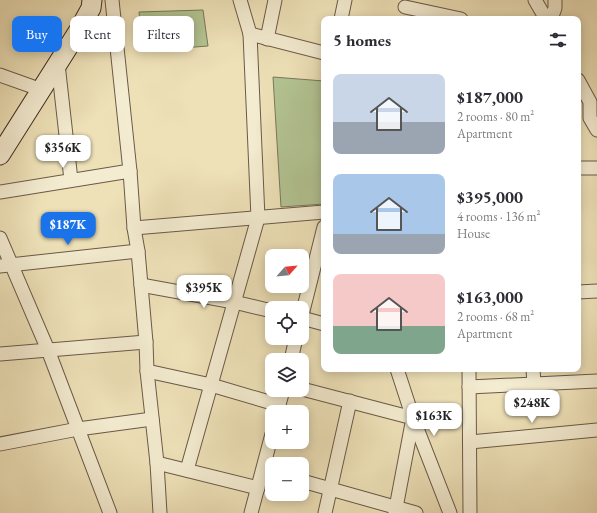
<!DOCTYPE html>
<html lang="en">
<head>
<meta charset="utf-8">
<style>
	body { margin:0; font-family:"EB Garamond",serif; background:#f2f2f3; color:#2b2b33; height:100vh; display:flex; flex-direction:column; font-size:15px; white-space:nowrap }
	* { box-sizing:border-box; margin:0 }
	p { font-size:13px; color:#7c7c81 }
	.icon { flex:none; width:22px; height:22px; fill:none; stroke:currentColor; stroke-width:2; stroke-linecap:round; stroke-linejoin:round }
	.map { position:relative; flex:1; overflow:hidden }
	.details { position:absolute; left:321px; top:16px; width:260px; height:356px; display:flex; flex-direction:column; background:#fff; border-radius:8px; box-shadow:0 2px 10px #0003 }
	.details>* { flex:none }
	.guide { position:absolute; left:12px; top:16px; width:249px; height:36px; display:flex; gap:8px }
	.needle { width:26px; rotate:63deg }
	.tools { position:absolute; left:265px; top:249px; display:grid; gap:8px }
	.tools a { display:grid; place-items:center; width:44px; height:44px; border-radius:8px; background:#fff; box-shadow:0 2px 10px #0003; font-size:20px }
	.price { position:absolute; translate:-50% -34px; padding:0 9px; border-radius:8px; background:#fff; color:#222; font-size:13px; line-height:26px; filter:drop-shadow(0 1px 2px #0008) }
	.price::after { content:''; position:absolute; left:50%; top:24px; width:12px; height:9px; margin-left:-6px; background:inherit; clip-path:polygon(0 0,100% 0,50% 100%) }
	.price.active { background:#1a73e8; color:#fff }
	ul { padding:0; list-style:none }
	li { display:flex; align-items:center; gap:12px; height:100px; padding:0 12px }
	li span { display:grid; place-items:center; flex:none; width:112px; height:80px; border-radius:8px; color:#555 }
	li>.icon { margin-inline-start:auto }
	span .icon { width:48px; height:48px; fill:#fffc; stroke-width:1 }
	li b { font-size:17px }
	h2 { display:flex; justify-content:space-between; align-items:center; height:48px; padding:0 12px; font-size:17px }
	.pill { padding:0 14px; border-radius:8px; background:#fff; box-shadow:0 2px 10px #0003; font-size:14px; line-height:36px }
	.pill.active { background:#1a73e8; color:#fff }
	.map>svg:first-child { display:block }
	.garden { fill:#b3c493; stroke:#78785a }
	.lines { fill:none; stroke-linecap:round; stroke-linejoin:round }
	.street-casing { stroke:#695a48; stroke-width:15 }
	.secondary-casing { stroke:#3d2d22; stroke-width:21 }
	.street { stroke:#f4ecd1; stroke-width:13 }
	.secondary { stroke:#f4ecd1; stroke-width:19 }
</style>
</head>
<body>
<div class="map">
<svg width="597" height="513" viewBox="0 0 597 513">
	<rect width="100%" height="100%" fill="#eee1b8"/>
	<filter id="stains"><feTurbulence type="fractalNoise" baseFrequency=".005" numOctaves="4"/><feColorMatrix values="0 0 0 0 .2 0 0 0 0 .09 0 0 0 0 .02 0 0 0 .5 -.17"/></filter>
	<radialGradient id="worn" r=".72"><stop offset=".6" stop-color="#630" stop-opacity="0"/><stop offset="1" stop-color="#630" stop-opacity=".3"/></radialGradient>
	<g class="garden">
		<polygon points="203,10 208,46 143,51 139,12"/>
		<polygon points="273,77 324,81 324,204 281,207"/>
	</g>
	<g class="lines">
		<g class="street-casing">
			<g id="street">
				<polyline points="112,0 130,171 134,228 138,251 146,342 147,371 157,463 160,513"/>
				<polyline points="535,0 546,19"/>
				<polyline points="405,7 461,19"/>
				<polyline points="341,19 345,0"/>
				<polyline points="551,19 555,8 555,0"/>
				<polyline points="250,34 324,53"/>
				<polyline points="267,39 275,0"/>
				<polyline points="58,64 71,180"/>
				<polyline points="0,75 42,90"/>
				<polyline points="578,80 590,102 590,118 597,130"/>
				<polyline points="578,168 597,168"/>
				<polyline points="0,192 130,171"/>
				<polyline points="134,228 324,212"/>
				<polyline points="0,238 48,350 110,513"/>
				<polyline points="0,266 138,251"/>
				<polyline points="141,285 234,302 272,311"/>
				<polyline points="578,292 597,291"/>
				<polyline points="302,315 324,227"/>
				<polyline points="302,318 324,324"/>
				<polyline points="0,354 146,342"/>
				<polyline points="291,360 296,338"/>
				<polyline points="397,369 413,418 450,513"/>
				<polyline points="469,369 470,513"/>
				<polyline points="533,369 534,384"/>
				<polyline points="147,371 211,385 279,405"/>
				<polyline points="469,387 597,381"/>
				<polyline points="302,389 413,418 395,513"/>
				<polyline points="277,412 283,390"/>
				<polyline points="470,442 597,430"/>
				<polyline points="0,444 78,429 152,419"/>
				<polyline points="157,463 258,488"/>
				<polyline points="187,470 258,218 250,34 240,0"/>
				<polyline points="302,481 416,513"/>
				<polyline points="251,513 272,434"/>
				<polyline points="325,513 350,401"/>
			</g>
		</g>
		<g class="secondary-casing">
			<polyline id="secondary" points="0,155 79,30 91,8 92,0"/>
		</g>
		<use href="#street" class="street"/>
		<use href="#secondary" class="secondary"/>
	</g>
	<rect width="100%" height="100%" filter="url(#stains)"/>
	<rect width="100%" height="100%" fill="url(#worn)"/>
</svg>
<div class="tools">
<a><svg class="needle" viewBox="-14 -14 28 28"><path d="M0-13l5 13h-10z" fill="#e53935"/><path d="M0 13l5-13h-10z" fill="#7c7c81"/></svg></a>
<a><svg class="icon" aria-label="locate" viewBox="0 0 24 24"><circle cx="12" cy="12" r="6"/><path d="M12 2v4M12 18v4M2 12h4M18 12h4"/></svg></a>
<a><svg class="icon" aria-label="layers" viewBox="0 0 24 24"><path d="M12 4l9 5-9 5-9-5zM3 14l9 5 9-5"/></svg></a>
<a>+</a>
<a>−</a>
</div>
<b class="price" style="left:63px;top:169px">$356K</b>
<b class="price active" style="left:68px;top:246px">$187K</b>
<b class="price" style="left:204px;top:309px">$395K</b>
<b class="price" style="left:532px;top:424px">$248K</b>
<b class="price" style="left:434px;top:437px">$163K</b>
<div class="guide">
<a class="pill active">Buy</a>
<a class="pill">Rent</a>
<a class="pill">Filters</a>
</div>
<section class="details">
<h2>5 homes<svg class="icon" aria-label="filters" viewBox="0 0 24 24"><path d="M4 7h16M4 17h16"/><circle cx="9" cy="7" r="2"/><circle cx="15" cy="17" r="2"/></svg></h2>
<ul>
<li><span style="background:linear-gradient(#c9d6e8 60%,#9aa5b1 0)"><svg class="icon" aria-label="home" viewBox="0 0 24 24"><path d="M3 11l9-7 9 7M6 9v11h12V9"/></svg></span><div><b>$187,000</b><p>2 rooms · 80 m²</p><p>Apartment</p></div></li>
<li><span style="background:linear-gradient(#a9c7e8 75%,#9aa5b1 0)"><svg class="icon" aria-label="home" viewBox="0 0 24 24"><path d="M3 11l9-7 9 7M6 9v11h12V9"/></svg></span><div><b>$395,000</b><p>4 rooms · 136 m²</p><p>House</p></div></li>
<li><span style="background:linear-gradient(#f6c9c9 65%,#7fa58c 0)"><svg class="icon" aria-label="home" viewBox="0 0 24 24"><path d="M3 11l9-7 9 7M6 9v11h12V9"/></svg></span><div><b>$163,000</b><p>2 rooms · 68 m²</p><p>Apartment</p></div></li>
</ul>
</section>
</div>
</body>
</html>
